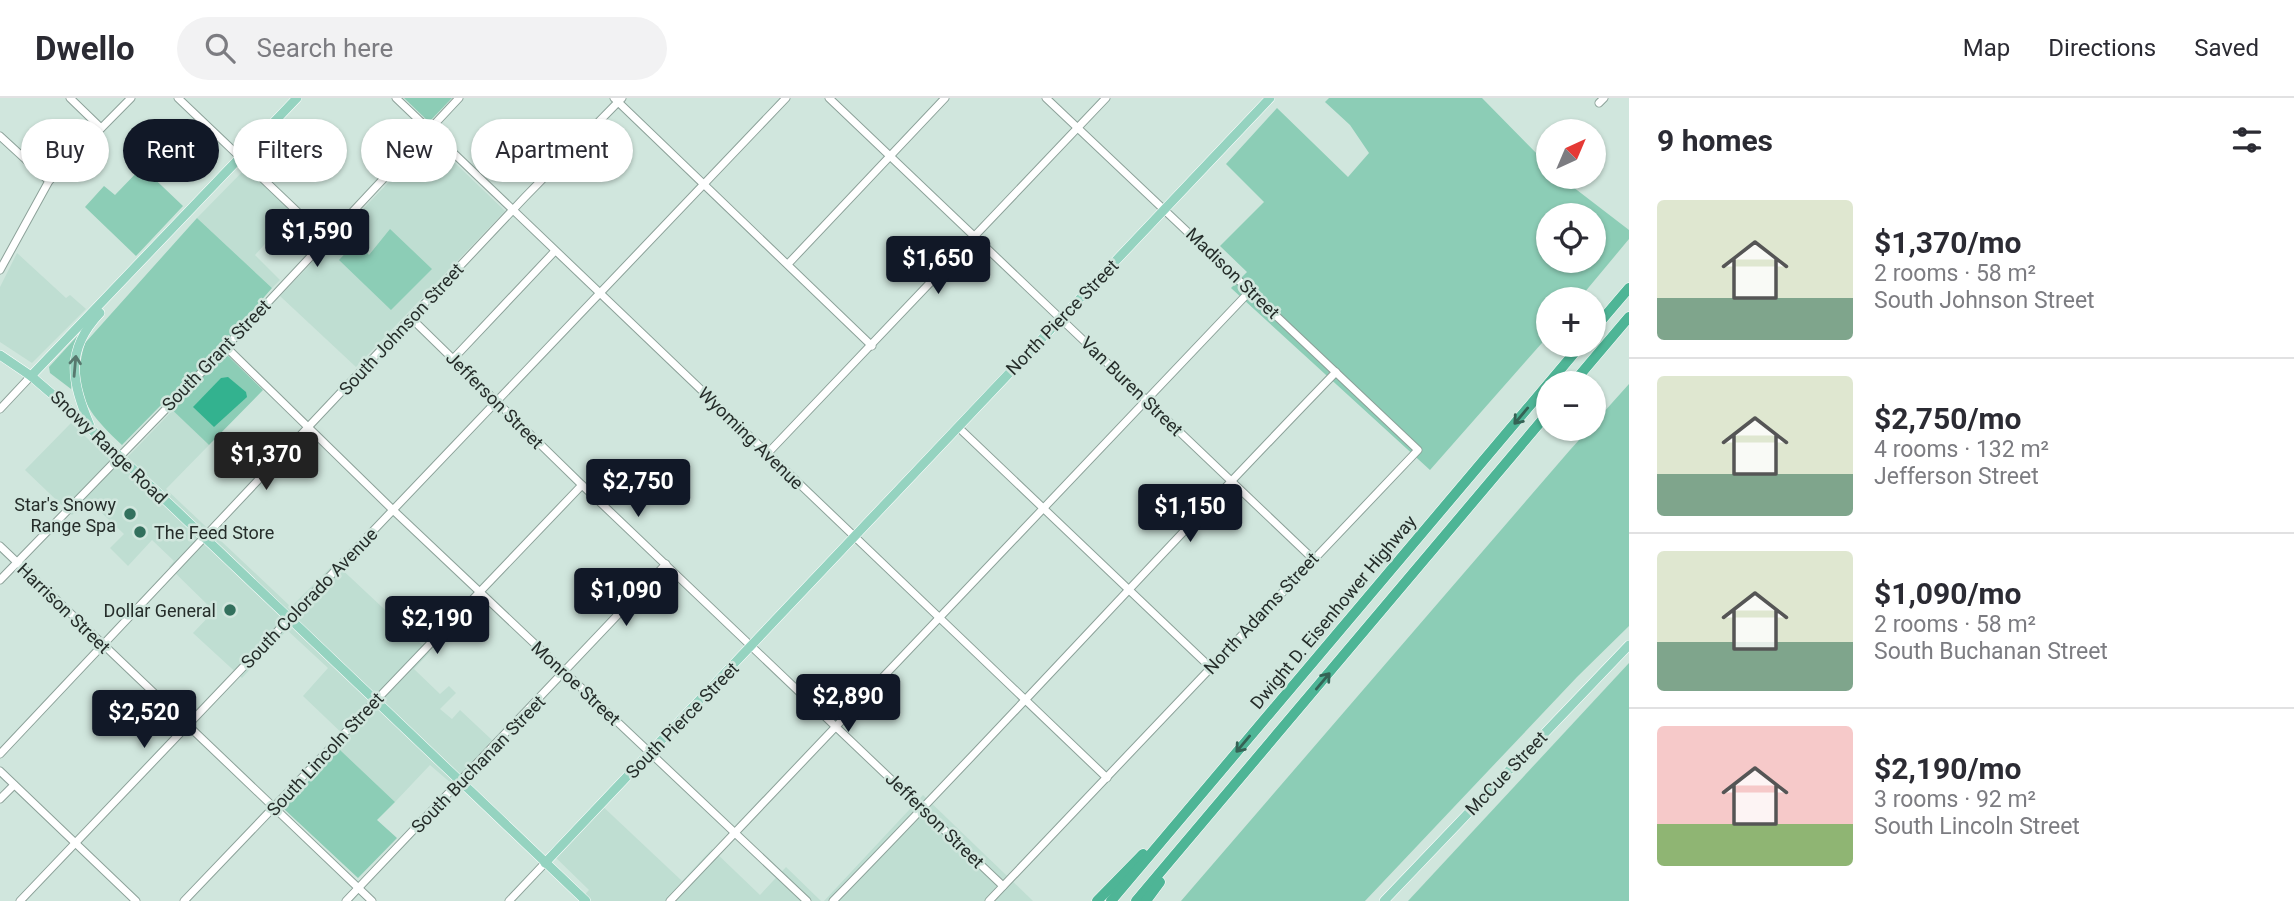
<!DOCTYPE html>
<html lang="en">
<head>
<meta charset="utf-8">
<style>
	body { margin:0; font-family:Roboto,sans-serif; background:#f2f2f3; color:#2b2b33; height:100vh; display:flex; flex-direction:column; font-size:26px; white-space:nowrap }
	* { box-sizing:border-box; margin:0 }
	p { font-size:23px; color:#7c7c81 }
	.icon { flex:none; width:38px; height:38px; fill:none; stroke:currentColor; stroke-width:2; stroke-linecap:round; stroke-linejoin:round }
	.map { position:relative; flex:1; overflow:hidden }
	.details { display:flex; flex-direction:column; background:#fff; width:665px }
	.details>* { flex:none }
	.hud { position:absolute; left:21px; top:21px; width:665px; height:63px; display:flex; gap:14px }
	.needle { width:46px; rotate:44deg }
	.controls { position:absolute; left:1536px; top:21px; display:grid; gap:14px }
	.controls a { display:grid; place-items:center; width:70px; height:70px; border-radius:50%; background:#fff; box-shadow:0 2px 5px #0004; font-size:35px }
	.price { position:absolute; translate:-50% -60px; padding:0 16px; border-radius:7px; background:#111827; color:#fff; font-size:23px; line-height:46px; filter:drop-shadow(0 2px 4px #0008) }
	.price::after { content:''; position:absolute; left:50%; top:42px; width:21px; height:16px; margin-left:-10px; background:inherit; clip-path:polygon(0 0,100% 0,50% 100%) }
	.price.active { background:#222; color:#fff }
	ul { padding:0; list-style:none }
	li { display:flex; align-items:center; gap:21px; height:175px; padding:0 28px }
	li+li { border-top:2px solid #e1e1e2 }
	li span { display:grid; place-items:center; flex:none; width:196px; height:140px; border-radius:7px; color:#555 }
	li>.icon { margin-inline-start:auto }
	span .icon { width:84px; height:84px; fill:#fffc; stroke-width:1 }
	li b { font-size:30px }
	h2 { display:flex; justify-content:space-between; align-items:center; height:84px; padding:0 28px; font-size:30px }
	.chip { padding:0 24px; border-radius:32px; background:#fff; box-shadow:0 2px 5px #0004; font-size:24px; line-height:63px }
	.chip.active { background:#111827; color:#fff }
	header { display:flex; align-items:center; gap:42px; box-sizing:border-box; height:98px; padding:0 35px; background:#fff; border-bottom:2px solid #e1e1e2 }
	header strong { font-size:33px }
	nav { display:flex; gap:38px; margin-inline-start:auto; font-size:24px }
	.search { width:490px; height:63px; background:#f2f2f3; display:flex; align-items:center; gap:18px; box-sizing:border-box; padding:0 24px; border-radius:38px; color:#7c7c81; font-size:26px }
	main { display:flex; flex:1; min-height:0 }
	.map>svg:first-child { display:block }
	.built { fill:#bfded2 }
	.green { fill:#8ccdb6; fill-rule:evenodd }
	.water { fill:#33b28f }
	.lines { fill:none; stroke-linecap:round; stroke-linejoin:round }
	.minor-casing { stroke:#8ca199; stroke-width:9 }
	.major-casing { stroke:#fff; stroke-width:10 }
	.highway-casing { stroke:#fff; stroke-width:11 }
	.minor { stroke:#fff; stroke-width:7 }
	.major { stroke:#95d3c0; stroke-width:9 }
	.highway { stroke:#4eb596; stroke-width:10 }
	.oneway { stroke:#57786e }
	.oneway2 { stroke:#356355 }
	.poi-dot { fill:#32705d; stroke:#d0e6dd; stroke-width:2.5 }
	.labels { text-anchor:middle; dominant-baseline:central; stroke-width:5; stroke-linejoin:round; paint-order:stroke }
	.street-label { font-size:18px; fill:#252d2a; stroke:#d0e6dd }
	.poi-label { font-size:18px; fill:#252d2a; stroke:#d0e6dd; text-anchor:end }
</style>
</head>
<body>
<header>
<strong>Dwello</strong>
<div class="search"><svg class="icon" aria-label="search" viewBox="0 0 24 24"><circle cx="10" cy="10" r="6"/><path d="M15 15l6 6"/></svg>Search here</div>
<nav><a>Map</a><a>Directions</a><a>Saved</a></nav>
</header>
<main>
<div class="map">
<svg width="1629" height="803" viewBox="0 0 1629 803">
	<rect width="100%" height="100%" fill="#d0e6dd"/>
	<g class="built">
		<polygon points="430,41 505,113 356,269 280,198"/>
		<polygon points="246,70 293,115 255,157 280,182 272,190 197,120"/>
		<polygon points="17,155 66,200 70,197 86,211 32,265 0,244 0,189"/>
		<polygon points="173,312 209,347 166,391 291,509 335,465 430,554 414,571 440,596 449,588 456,595 440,611 452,621 460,612 492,642 452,686 430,667 395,704 339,651 348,641 303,598 328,570 287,532 242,580 193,535 214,513 169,469 174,463 152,442 128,468 110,450 124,436 87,401 72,417 25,372 71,325 118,369"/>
		<polygon points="923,697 1033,803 824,803"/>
		<polygon points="597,703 682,783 712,751 760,797 786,769 821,803 579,803 589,792 549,753"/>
	</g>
	<g class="green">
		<polygon points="404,0 452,0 429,24"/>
		<path d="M 1329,0 L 1482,0 L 1549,68 L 1549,79 L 1560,79 L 1629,132 L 1629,141 L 1579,201 L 1549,201 L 1549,237 L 1430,372 L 1231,190 L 1247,174 L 1220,148 L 1264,104 L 1226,66 L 1277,10 L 1348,79 L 1369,55 L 1350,27 L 1325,4 ZM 1549,117 L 1594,117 L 1594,163 L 1549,163 Z"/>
		<polygon points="142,69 183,108 136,158 85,109 104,88 115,97"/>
		<path d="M 197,120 L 272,190 L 220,250 L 263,292 L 209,347 L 164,304 L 122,347 C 88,315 70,294 85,245 Z"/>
		<polygon points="390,131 432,171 391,212 339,162 357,143 369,157"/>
		<polygon points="80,235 71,291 50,275 49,269"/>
		<polygon points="1629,286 1629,528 1577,579 1365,803 1181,803 1570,352 1589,331 1594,331 1594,325"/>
		<polygon points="1629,565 1629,803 1408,803"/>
		<polygon points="339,651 395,704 377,722 397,740 358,780 283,710"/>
	</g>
	<polygon class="water" points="228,279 246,294 247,299 214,329 193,309 221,280"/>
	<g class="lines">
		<g class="minor-casing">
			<g id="minor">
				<polyline points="70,0 101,30"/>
				<polyline points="178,0 326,141"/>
				<polyline points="396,0 1107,680"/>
				<polyline points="614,0 872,248"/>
				<polyline points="829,0 1312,460"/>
				<polyline points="1599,5 1604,0"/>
				<polyline points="0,38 49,83"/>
				<polyline points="788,166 945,0"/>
				<polyline points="0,172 49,83 131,0"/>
				<polyline points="412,221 582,387 1003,788"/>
				<polyline points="226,249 393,412 807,803"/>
				<polyline points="453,261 555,153"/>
				<polyline points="0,311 31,278"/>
				<polyline points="958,329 1210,569"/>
				<polyline points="767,356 1106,0"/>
				<polyline points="0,448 372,803"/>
				<polyline points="0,482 226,249 459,0"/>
				<polyline points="0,656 525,99 622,0"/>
				<polyline points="0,673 136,803"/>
				<polyline points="0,701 14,687"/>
				<polyline points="20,803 786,0"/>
				<polyline points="184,803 582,387"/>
				<polyline points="346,803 666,466"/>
				<polyline points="509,803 545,765"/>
				<polyline points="670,803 1251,192"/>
				<path d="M 833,803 C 1003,629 1166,449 1336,274"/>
				<polyline points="989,803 1418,352 1046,0"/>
			</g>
		</g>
		<g class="major-casing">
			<g id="major">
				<polyline points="0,257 31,278 74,315 586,803"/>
				<polyline points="31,278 297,0"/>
				<path d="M 90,328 C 72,284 64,253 100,215"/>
				<polyline points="545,765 1270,0"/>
				<polyline points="1384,803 1629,547"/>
			</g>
		</g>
		<g class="highway-casing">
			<g id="highway">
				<polyline points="1594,231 1629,190"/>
				<polyline points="1573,285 1629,219"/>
				<polyline points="1097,803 1143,756"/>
				<polyline points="1111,803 1581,247"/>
				<polyline points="1136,803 1549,314"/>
				<polyline points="1146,803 1160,784"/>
			</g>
		</g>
		<use href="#minor" class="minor"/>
		<use href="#major" class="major"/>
		<use href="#highway" class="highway"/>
	</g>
	<defs><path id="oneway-shaft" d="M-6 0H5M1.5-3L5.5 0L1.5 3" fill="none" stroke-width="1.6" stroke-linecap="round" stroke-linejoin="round" transform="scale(1.75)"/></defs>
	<use class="oneway" href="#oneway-shaft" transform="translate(75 268) rotate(-85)"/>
	<g class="oneway2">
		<use href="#oneway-shaft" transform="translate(1521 318) rotate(130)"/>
		<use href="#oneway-shaft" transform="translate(1323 583) rotate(-50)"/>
		<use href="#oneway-shaft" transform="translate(1243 646) rotate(130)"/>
	</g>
	<g class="poi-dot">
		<circle cx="130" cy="416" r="7"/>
		<circle cx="140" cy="434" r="7"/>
		<circle cx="230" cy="512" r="7"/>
	</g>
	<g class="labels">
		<g class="street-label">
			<text transform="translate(1233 175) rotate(44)">Madison Street</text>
			<text transform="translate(1062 219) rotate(-46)">North Pierce Street</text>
			<text transform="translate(401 231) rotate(-47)">South Johnson Street</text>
			<text transform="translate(216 257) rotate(-46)">South Grant Street</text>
			<text transform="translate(1132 288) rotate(44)">Van Buren Street</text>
			<text transform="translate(495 302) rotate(45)">Jefferson Street</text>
			<text transform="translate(751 340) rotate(44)">Wyoming Avenue</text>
			<text transform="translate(109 349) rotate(44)">Snowy Range Road</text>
			<text transform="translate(309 500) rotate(-46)">South Colorado Avenue</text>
			<text transform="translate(64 510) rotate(44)">Harrison Street</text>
			<text transform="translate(1333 514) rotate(-50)">Dwight D. Eisenhower Highway</text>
			<text transform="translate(1261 515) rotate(-47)">North Adams Street</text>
			<text transform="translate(576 585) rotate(43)">Monroe Street</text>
			<text transform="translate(682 622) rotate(-46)">South Pierce Street</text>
			<text transform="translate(325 656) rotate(-47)">South Lincoln Street</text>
			<text transform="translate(478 666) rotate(-46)">South Buchanan Street</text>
			<text transform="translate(1506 675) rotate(-46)">McCue Street</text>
			<text transform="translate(935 722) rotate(44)">Jefferson Street</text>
		</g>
		<g class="poi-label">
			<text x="116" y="406">Star's Snowy<tspan x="116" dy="21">Range Spa</tspan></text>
			<text x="154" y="434" text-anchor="start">The Feed Store</text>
			<text x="216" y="512">Dollar General</text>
		</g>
	</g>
</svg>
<div class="controls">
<a><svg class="needle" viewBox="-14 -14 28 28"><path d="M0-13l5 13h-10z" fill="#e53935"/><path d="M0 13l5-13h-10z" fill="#7c7c81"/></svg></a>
<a><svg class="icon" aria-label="locate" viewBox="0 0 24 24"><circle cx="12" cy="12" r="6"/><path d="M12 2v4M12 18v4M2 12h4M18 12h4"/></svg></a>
<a>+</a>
<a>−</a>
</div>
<b class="price" style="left:317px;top:171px">$1,590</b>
<b class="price" style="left:938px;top:198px">$1,650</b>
<b class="price active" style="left:266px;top:394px">$1,370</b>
<b class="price" style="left:638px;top:421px">$2,750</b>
<b class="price" style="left:1190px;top:446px">$1,150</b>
<b class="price" style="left:626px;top:530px">$1,090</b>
<b class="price" style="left:437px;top:558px">$2,190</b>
<b class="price" style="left:848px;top:636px">$2,890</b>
<b class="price" style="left:144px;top:652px">$2,520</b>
<div class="hud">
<a class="chip">Buy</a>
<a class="chip active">Rent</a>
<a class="chip">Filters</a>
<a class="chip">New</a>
<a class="chip">Apartment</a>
</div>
</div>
<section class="details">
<h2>9 homes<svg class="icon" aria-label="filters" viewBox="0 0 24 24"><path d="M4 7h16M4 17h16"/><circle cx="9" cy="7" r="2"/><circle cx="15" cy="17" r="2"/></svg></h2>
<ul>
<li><span style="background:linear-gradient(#dfe7d0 70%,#7fa58c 0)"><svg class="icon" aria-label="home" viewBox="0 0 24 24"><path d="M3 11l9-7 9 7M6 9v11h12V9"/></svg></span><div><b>$1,370/mo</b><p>2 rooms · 58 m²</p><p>South Johnson Street</p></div></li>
<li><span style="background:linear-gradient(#dfe7d0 70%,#7fa58c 0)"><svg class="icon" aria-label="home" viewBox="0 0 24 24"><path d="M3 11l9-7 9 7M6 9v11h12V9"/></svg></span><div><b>$2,750/mo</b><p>4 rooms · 132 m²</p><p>Jefferson Street</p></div></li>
<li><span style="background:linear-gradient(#dfe7d0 65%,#7fa58c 0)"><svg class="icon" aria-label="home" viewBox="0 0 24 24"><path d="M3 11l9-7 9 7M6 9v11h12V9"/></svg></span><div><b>$1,090/mo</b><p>2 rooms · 58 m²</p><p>South Buchanan Street</p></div></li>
<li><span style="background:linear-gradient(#f6c9c9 70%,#8fb573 0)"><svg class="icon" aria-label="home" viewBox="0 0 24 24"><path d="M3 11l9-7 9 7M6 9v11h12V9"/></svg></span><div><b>$2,190/mo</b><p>3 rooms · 92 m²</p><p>South Lincoln Street</p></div></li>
</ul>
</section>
</main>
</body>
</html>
